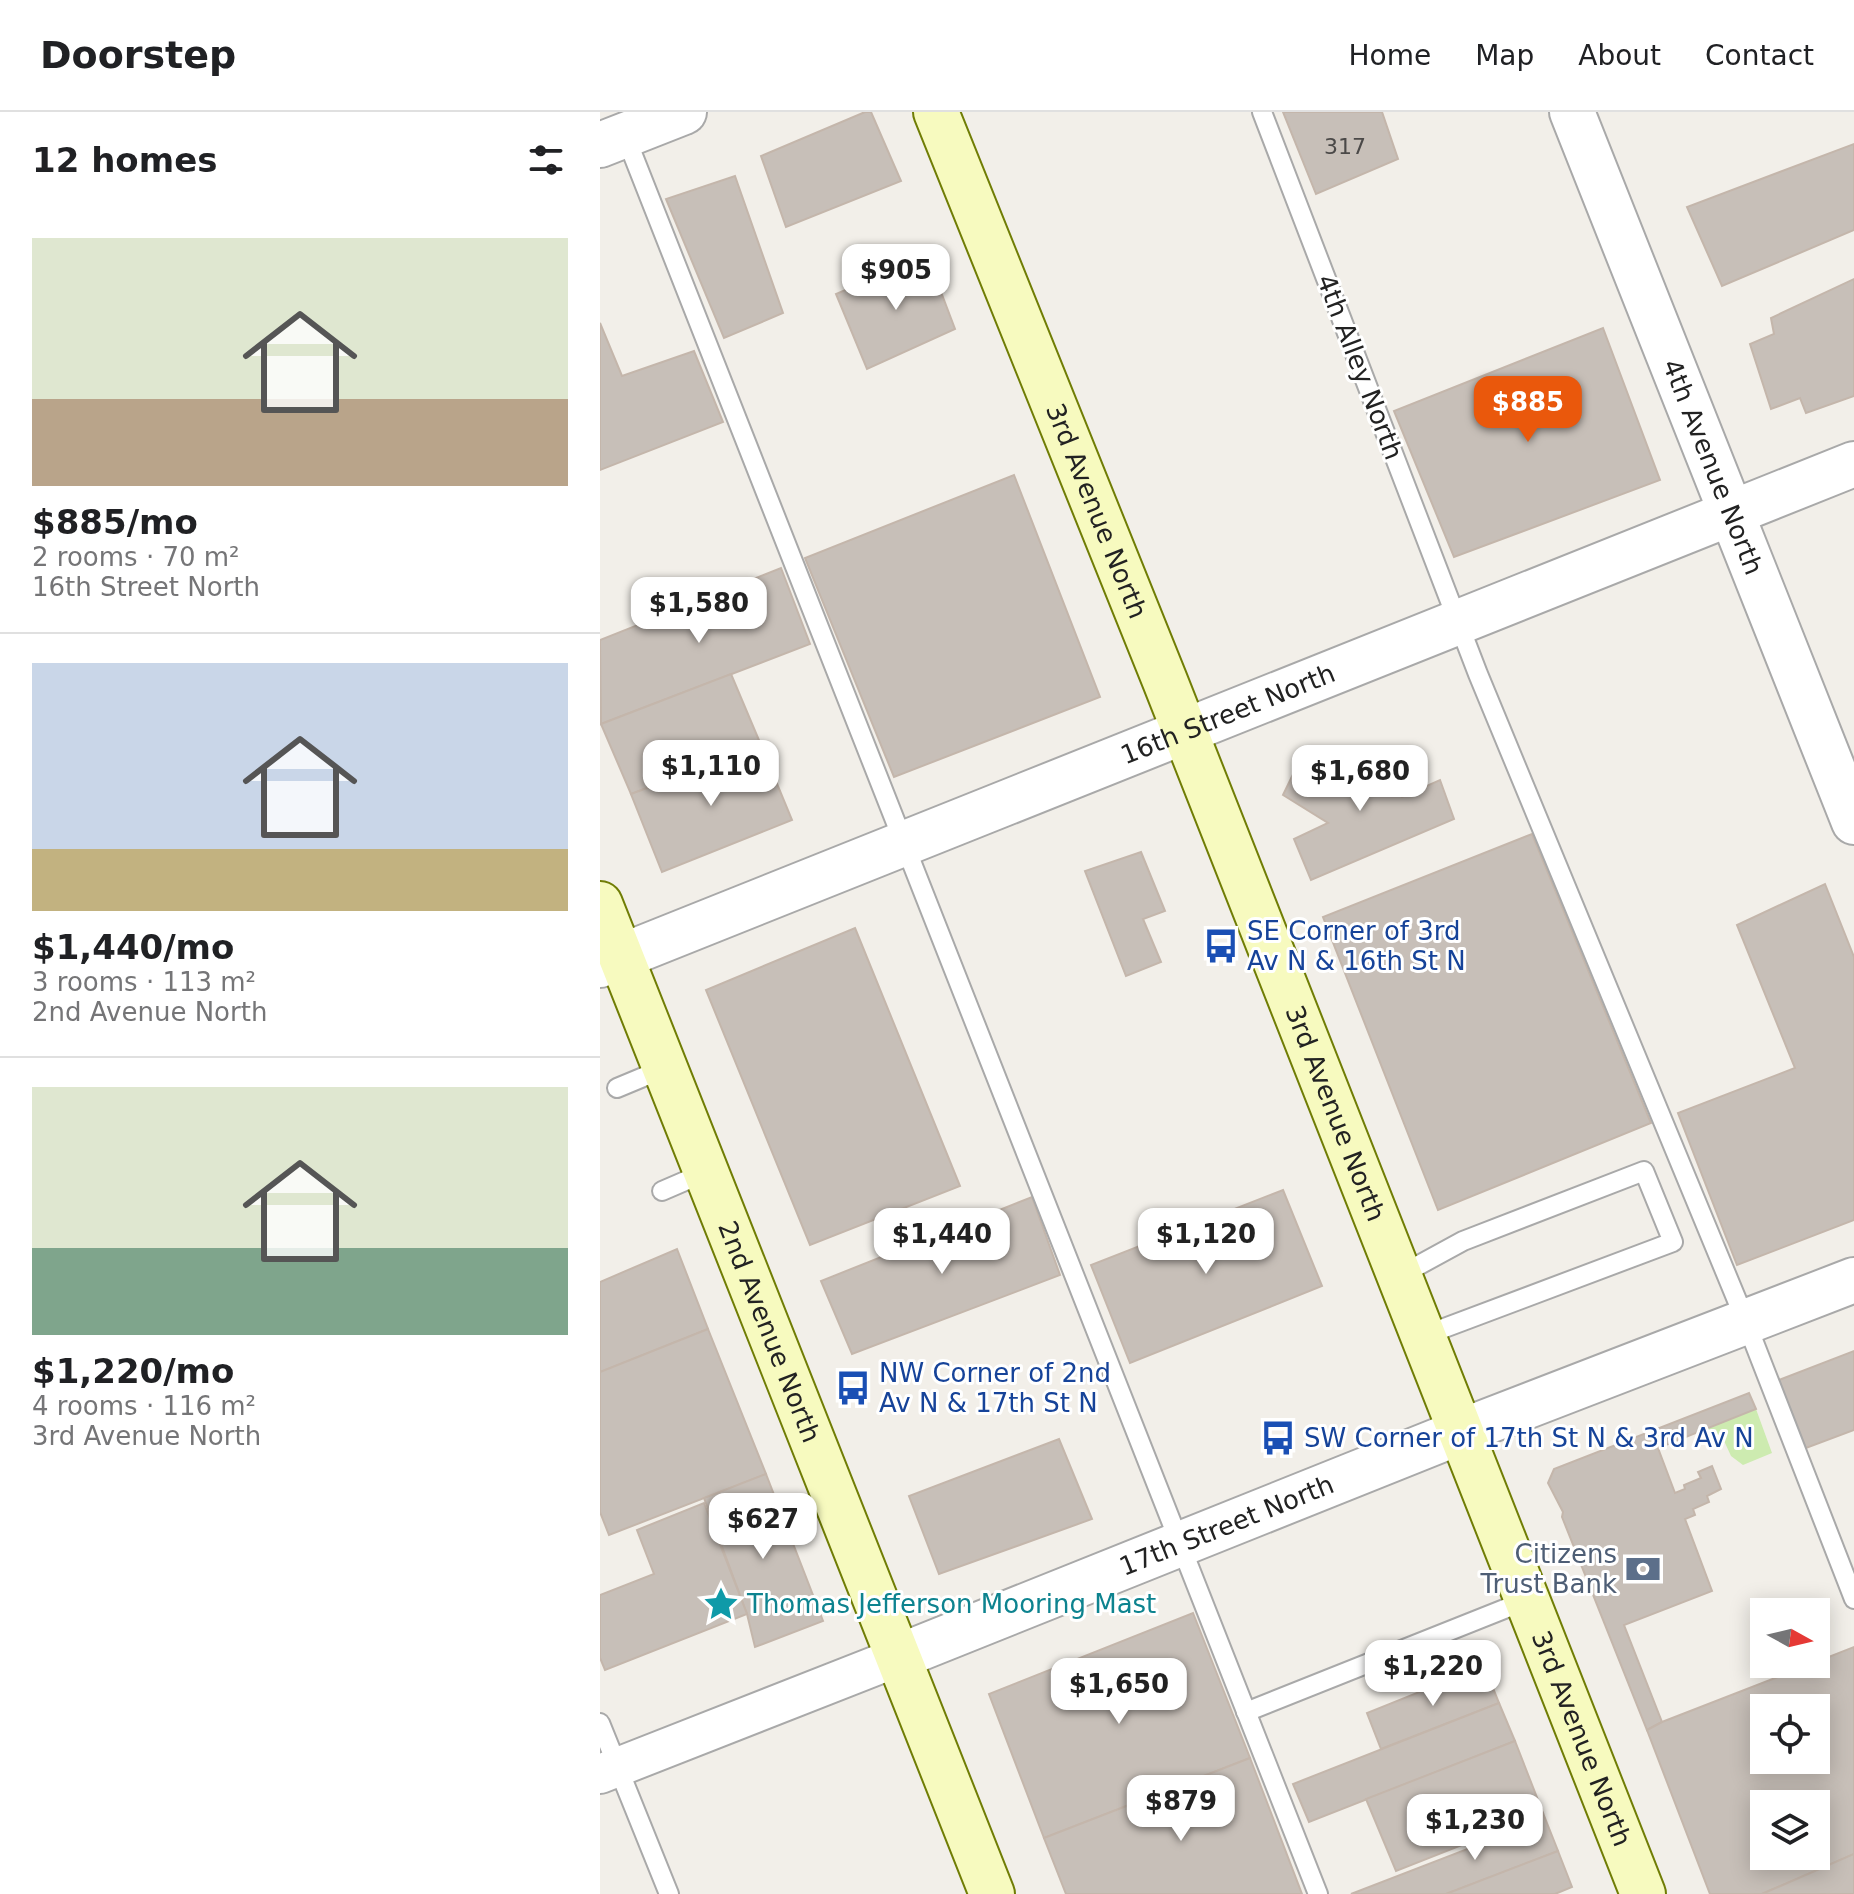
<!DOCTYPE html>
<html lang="en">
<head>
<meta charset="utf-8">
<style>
	body { margin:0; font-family:"DejaVu Sans",sans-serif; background:#f2f2f2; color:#202124; height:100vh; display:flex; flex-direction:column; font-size:30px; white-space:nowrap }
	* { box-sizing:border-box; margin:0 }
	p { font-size:26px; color:#757577 }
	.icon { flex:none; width:44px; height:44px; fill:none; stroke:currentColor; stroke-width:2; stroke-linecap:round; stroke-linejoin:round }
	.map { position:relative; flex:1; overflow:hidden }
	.panel { display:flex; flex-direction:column; background:#fff; width:600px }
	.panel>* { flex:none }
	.needle { width:52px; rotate:98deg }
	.fabs { position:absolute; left:1150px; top:1486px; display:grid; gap:16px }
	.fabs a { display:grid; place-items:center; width:80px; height:80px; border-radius:0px; background:#fff; box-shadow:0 4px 20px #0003; font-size:40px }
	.price { position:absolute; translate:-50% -68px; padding:0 18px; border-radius:16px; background:#fff; color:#222; font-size:26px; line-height:52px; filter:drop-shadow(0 2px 4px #0008) }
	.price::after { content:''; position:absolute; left:50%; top:48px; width:24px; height:18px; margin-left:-12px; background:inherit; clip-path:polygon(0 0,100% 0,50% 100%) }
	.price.current { background:#ea580c; color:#fff }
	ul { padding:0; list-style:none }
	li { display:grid; align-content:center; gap:16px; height:424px; padding:0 32px }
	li+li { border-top:2px solid #e0e0e0 }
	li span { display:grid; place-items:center; height:248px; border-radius:0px; color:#555 }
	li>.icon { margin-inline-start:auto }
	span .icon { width:144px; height:144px; fill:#fffc; stroke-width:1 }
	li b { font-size:34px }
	h2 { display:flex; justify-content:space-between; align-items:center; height:96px; padding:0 32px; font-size:34px }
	header { display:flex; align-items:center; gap:48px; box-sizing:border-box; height:112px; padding:0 40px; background:#fff; border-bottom:2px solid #e0e0e0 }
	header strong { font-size:38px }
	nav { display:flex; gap:44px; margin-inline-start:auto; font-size:28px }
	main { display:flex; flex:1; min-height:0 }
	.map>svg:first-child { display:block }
	.grass { fill:#cdebb0 }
	.building { fill:#c7bfb8; stroke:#c4b6ab; stroke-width:2; fill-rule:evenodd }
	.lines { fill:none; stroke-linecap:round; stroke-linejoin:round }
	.service-casing { stroke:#a9a9a9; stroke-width:22 }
	.minor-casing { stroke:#a9a9a9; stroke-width:42 }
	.tertiary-casing { stroke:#a9a9a9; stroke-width:48 }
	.secondary-casing { stroke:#707d05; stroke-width:48 }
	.service { stroke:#fff; stroke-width:18 }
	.minor { stroke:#fff; stroke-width:38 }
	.tertiary { stroke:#fff; stroke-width:44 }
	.secondary { stroke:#f7fabf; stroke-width:44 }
	.labels { text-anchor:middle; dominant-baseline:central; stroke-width:6; stroke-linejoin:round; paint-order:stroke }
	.number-label { font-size:22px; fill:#4b4948 }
	.street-label { font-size:26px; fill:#222; stroke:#fff }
	.transit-label { font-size:26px; fill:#164399; stroke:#fff; text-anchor:start }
	.service-label { font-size:26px; fill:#4e5e75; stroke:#fff; text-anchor:end }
	.culture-label { font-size:26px; fill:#0d838f; stroke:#fff; text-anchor:start }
</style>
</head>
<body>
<header>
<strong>Doorstep</strong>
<nav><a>Home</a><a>Map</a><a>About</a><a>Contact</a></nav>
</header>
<main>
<section class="panel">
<h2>12 homes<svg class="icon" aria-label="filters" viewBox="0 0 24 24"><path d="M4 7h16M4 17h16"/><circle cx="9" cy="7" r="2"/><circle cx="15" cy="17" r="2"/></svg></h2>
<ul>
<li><span style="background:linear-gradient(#dfe7d0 65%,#b9a48a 0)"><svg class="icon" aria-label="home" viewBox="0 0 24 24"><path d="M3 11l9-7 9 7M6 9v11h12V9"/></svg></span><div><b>$885/mo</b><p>2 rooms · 70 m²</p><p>16th Street North</p></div></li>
<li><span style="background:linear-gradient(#c9d6e8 75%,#c2b280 0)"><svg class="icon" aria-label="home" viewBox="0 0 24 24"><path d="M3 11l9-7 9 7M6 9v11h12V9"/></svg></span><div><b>$1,440/mo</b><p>3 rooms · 113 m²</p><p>2nd Avenue North</p></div></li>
<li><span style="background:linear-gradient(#dfe7d0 65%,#7fa58c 0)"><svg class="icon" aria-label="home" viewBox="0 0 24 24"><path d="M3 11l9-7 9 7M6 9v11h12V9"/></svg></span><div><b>$1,220/mo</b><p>4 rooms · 116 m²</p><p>3rd Avenue North</p></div></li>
</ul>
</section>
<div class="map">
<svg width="1254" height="1782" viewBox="0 0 1254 1782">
	<rect width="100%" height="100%" fill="#f2efe9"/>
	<polygon class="grass" points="1156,1297 1172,1341 1143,1353 1131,1344 1125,1331 1103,1318"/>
	<g class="building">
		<polygon points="265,0 271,0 301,69 186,115 161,44"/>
		<polygon points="683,0 782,0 798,47 716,82"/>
		<polygon points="1254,32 1254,118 1122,174 1087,95"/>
		<polygon points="135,64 183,201 124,226 66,87"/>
		<polygon points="327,143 355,217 267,257 236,182"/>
		<polygon points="1254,167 1254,284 1206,301 1200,286 1171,297 1150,232 1174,222 1171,206"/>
		<polygon points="0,211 22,264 94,239 123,310 0,358"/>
		<polygon points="1003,216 1060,368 854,445 794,299"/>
		<polygon points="414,363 500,585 294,665 205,446"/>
		<polygon points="181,456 210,532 1,612 0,528"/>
		<polygon points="131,562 161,633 31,682 1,612"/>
		<polygon points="161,633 192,708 62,760 31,682"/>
		<polygon points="786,646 802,685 840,668 854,707 711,768 694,727 728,711 683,683 699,650 744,662"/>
		<polygon points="932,722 1051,1011 838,1098 723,805"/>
		<polygon points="541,740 565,799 543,807 561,850 526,864 485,759"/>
		<polygon points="1225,772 1254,845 1254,1108 1137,1153 1078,1001 1195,956 1137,813"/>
		<polygon points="255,816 360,1074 210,1133 106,878"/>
		<polygon points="683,1078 722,1174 530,1251 491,1153"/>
		<polygon points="432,1085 460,1163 252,1242 221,1169"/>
		<polygon points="77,1137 108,1217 0,1260 0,1170"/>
		<polygon points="108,1217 166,1362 9,1423 0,1400 0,1260"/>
		<polygon points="1254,1239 1254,1318 1206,1336 1179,1268"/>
		<polygon points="1149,1281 1156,1297 1058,1336 1075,1381 1085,1377 1084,1373 1101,1366 1098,1360 1112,1354 1121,1377 1107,1384 1109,1390 1093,1397 1095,1403 1085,1407 1112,1479 1024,1513 1062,1610 1047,1618 962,1405 963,1400 948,1371 954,1357"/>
		<polygon points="459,1327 492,1407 339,1462 309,1384"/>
		<polygon points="166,1362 223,1509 155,1535 147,1502 104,1386"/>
		<polygon points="104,1391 147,1502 5,1558 0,1546 0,1483 54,1462 37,1418"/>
		<polygon points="593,1501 650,1646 444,1726 389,1582"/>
		<path d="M 1254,1535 L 1254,1742 L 1162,1782 L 1110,1782 L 1047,1618 L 1062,1610 L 1211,1552 L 1216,1552 L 1216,1550 ZM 1164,1596 L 1216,1596 L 1216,1648 L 1164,1648 ZM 1164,1692 L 1216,1692 L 1216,1744 L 1164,1744 Z"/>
		<polygon points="884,1554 899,1591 781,1637 767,1601"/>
		<polygon points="899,1591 915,1629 709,1710 693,1672"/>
		<polygon points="915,1629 943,1701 796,1759 766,1687"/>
		<polygon points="650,1646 702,1782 466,1782 444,1726"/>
		<polygon points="943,1701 958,1739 846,1782 751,1782 904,1723 902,1716"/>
		<polygon points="958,1739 972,1775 955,1782 846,1782"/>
		<polygon points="1254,1742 1254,1782 1162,1782"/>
	</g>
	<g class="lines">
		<g class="service-casing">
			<g id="service">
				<polyline points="662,0 878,562 1146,1210 1254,1487"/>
				<polyline points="25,23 718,1782"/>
				<polyline points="17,976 65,956"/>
				<polyline points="62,1079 106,1060"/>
				<polyline points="799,1164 863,1129 1044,1059 1073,1130 823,1224"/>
				<polyline points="646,1600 927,1488"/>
				<polyline points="0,1611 69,1782"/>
			</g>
		</g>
		<g class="minor-casing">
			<polyline id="minor" points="0,1662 298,1545"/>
		</g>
		<g class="tertiary-casing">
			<g id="tertiary">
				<path id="s1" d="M 972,0 L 1254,710"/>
				<polyline points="0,33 84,0"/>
				<path id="s2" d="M 0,853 L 1254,352"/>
				<path id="s3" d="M 298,1545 L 860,1320 L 1254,1168"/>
			</g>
		</g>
		<g class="secondary-casing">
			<g id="secondary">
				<path id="s4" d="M 336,0 L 565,569 L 1043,1782"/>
				<path id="s5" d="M 0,792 L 392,1782"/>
			</g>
		</g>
		<use href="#service" class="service"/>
		<use href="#minor" class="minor"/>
		<use href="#tertiary" class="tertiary"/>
		<use href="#secondary" class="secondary"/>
	</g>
	<defs>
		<g id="bus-bare" transform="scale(2.76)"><path d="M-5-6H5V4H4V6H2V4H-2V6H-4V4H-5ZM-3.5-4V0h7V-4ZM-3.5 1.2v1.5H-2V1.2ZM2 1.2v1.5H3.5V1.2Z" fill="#1a4fb4" stroke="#fff" stroke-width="2.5" paint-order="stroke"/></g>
		<g id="bank-bare" transform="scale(2.76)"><path d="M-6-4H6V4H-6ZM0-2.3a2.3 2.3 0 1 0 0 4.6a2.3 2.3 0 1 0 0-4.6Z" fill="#5c6f8a" stroke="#fff" stroke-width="2.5" paint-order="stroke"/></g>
		<g id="sight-bare" transform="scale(2.76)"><path d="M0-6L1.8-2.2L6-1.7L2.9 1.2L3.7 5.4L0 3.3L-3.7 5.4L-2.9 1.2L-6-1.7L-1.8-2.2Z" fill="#0f9aa8" stroke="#fff" stroke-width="2.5" paint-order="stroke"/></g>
	</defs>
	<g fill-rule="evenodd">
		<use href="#bus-bare" x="621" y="834"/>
		<use href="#bus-bare" x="253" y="1276"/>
		<use href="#bus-bare" x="678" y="1326"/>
		<use href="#bank-bare" x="1043" y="1457"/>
		<use href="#sight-bare" x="121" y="1492"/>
	</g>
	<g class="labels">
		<g class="number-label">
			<text x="745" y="34">317</text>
		</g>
		<g class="street-label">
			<text transform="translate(760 255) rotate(69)">4th Alley North</text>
			<text stroke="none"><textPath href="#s1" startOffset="382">4th Avenue North</textPath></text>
			<text stroke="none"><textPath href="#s4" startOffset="430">3rd Avenue North</textPath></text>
			<text stroke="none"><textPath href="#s2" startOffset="676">16th Street North</textPath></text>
			<text stroke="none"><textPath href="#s4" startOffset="1078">3rd Avenue North</textPath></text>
			<text stroke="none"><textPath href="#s5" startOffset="460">2nd Avenue North</textPath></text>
			<text stroke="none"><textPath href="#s3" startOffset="354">17th Street North</textPath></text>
			<text stroke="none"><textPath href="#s4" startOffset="1750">3rd Avenue North</textPath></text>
		</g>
		<g class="transit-label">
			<text x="647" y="819">SE Corner of 3rd<tspan x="647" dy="30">Av N &amp; 16th St N</tspan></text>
			<text x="279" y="1261">NW Corner of 2nd<tspan x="279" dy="30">Av N &amp; 17th St N</tspan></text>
			<text x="704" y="1326">SW Corner of 17th St N &amp; 3rd Av N</text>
		</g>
		<g class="service-label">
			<text x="1017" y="1442">Citizens<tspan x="1017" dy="30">Trust Bank</tspan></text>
		</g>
		<g class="culture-label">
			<text x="147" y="1492">Thomas Jefferson Mooring Mast</text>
		</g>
	</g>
</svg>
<div class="fabs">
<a><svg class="needle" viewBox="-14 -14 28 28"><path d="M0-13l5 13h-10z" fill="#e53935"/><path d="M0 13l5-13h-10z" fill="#757577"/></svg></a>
<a><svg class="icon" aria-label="locate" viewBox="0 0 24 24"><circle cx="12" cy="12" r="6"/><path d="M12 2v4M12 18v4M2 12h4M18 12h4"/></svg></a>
<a><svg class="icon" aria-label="layers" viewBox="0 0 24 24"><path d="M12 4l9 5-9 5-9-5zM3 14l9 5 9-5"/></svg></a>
</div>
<b class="price" style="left:296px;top:200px">$905</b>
<b class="price current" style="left:928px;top:332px">$885</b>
<b class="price" style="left:99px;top:533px">$1,580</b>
<b class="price" style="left:111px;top:696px">$1,110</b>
<b class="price" style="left:760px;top:701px">$1,680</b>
<b class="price" style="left:342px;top:1164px">$1,440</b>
<b class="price" style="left:606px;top:1164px">$1,120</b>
<b class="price" style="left:163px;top:1449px">$627</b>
<b class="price" style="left:833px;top:1596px">$1,220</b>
<b class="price" style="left:519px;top:1614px">$1,650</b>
<b class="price" style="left:581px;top:1731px">$879</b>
<b class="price" style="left:875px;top:1750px">$1,230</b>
</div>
</main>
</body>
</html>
